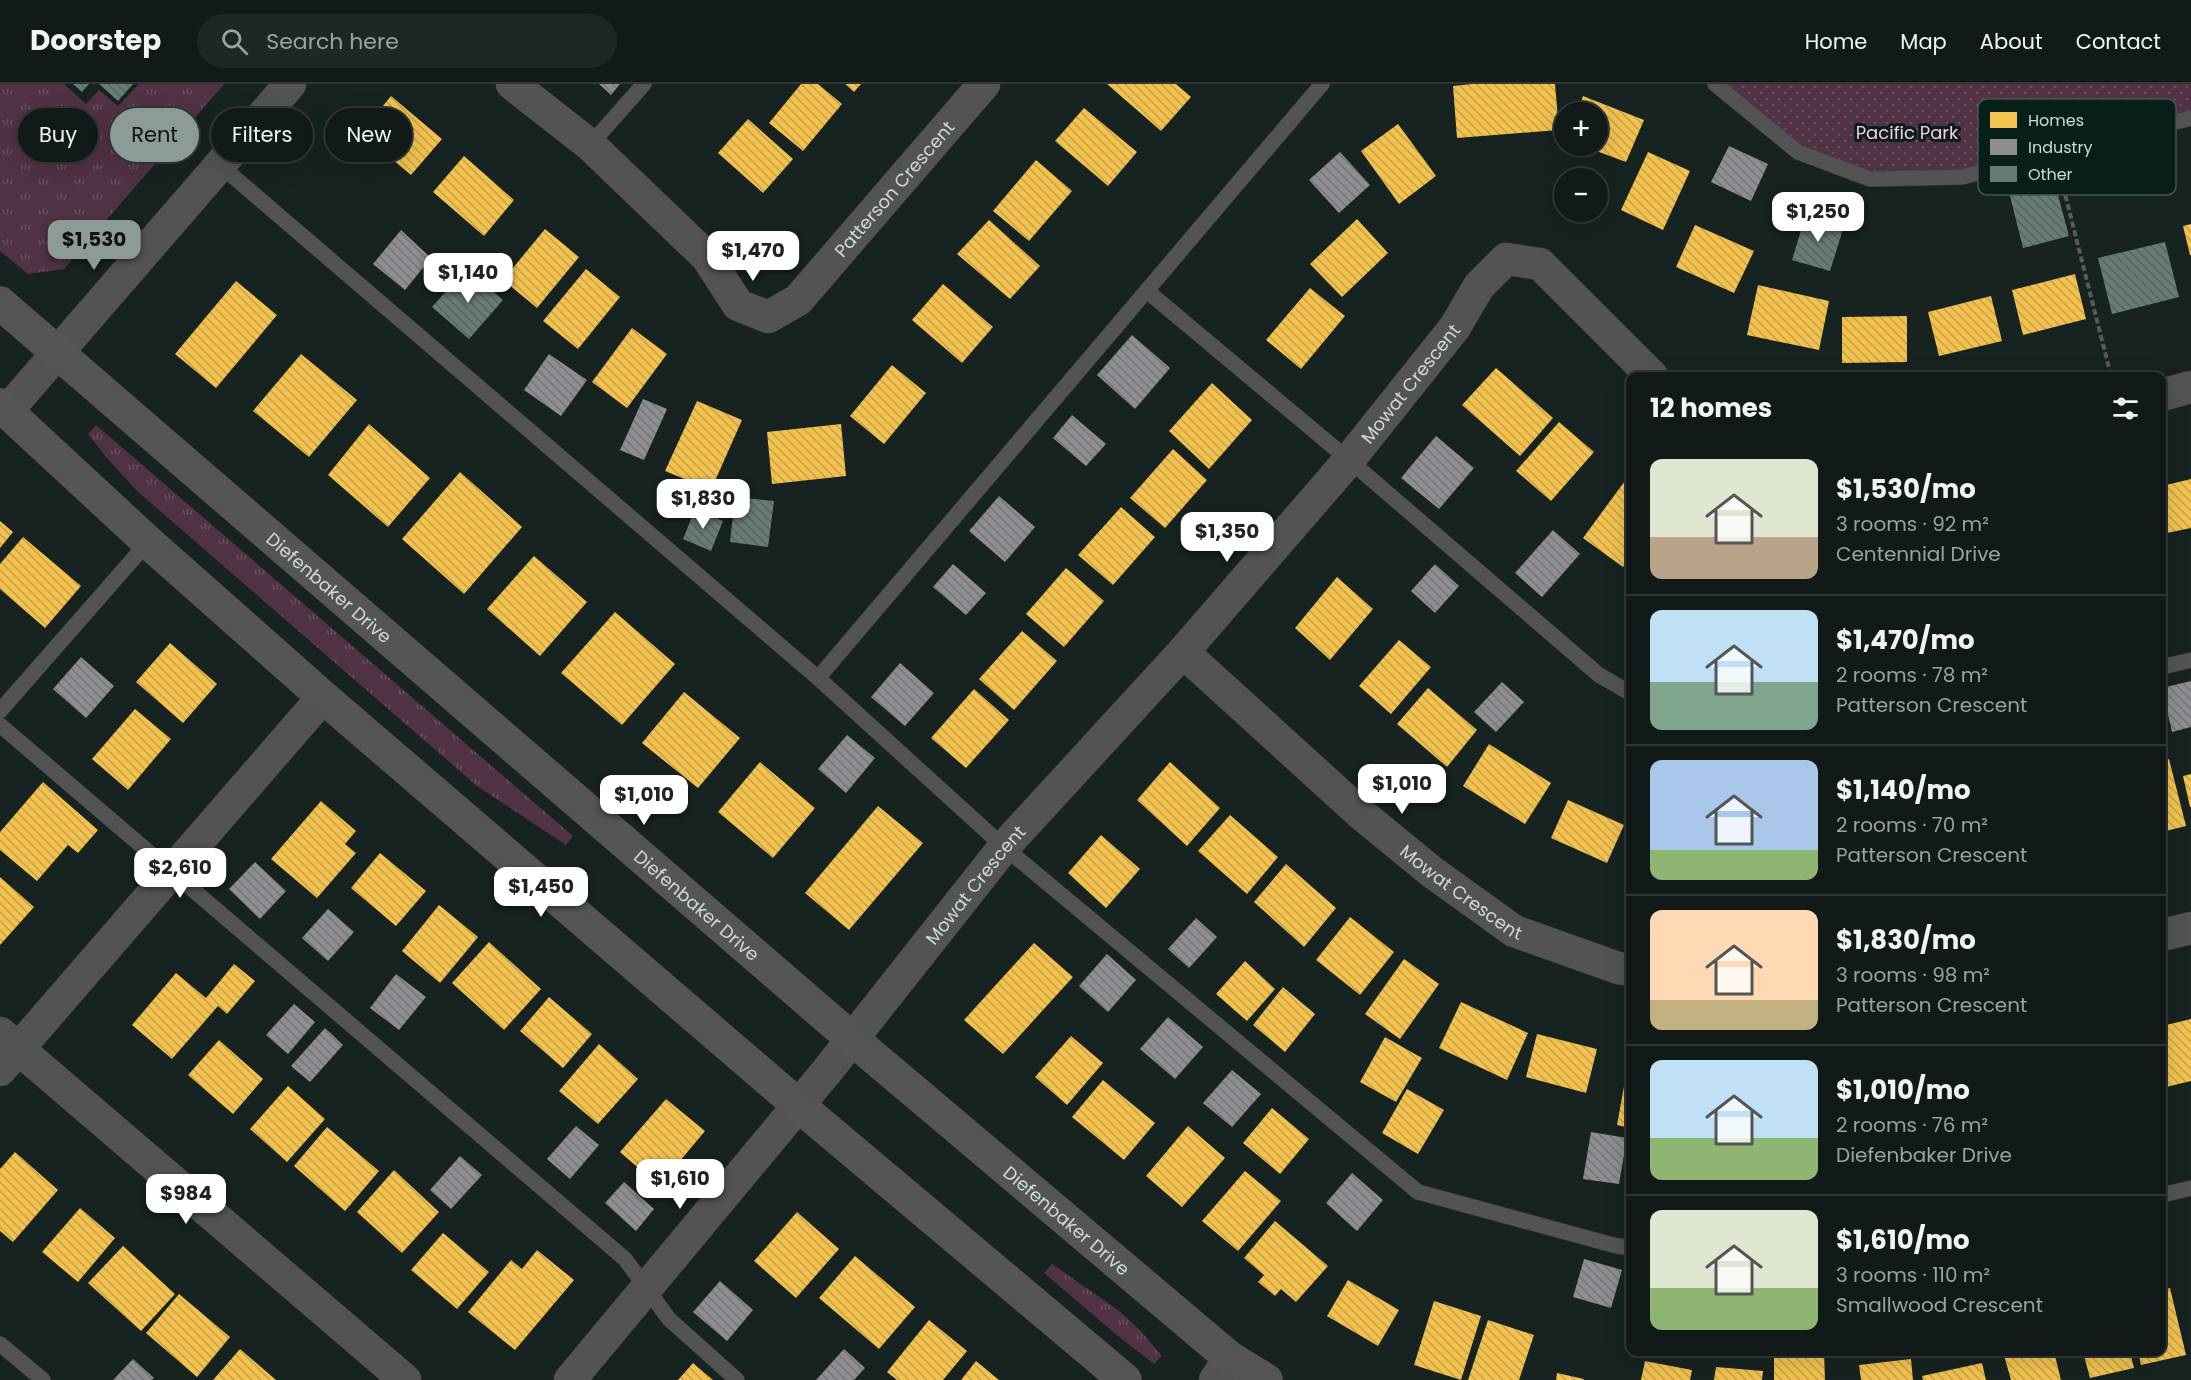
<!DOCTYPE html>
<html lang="en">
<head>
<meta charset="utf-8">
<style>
	body { margin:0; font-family:Poppins,sans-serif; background:#1e2725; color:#f1f3f6; height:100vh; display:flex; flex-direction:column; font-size:22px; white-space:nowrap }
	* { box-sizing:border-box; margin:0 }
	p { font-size:20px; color:#9ca1a2 }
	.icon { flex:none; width:33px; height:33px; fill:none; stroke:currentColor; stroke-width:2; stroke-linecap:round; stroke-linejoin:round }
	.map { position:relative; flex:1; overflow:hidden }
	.drawer { position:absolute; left:1626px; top:288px; width:540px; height:984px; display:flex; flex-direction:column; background:#111a18; border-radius:12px; box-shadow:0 6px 24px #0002,0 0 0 2px #303837 }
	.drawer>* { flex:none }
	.banner { position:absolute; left:18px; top:24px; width:570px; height:54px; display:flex; gap:12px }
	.tools { position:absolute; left:1554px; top:18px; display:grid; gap:12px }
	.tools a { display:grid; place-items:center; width:54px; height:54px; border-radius:50%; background:#111a18; box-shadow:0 6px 24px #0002,0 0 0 2px #303837; font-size:30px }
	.price { position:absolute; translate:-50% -51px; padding:0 14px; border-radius:12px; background:#fff; color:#222; font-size:20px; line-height:39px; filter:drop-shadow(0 2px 3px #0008) }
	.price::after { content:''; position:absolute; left:50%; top:36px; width:18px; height:14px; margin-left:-9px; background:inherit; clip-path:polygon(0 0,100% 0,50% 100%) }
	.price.active { background:#8d9b96; color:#111 }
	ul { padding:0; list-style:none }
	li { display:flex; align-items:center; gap:18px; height:150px; padding:0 24px }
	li+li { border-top:2px solid #303837 }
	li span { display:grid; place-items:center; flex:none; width:168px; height:120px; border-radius:12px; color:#555 }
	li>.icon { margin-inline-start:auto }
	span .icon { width:72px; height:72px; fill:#fffc; stroke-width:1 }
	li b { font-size:26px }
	h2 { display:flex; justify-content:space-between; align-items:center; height:72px; padding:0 24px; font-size:26px }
	.chip { padding:0 21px; border-radius:27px; background:#111a18; box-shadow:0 6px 24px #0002,0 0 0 2px #303837; font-size:21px; line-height:54px }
	.chip.active { background:#8d9b96; color:#111 }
	header { display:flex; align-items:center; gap:36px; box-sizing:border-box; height:84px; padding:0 30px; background:#111a18; border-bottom:2px solid #303837 }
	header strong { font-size:28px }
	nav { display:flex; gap:33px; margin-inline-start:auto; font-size:21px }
	.search { width:420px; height:54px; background:#1e2725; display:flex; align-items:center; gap:15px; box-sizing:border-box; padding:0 21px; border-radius:33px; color:#9ca1a2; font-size:22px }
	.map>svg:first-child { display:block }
	.grass { fill:url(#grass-tufts) }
	.park { fill:url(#park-dots) }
	.homes { fill:url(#homes-back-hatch) }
	.industry { fill:url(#industry-back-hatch) }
	.building { fill:url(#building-back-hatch) }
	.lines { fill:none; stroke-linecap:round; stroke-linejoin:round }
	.lane-casing { stroke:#35403c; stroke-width:16 }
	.street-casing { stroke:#35403c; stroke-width:33 }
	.secondary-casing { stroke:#35403c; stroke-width:34 }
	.path { stroke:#585a5a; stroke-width:4; stroke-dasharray:6 3; stroke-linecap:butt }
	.lane { stroke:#535354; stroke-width:15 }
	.street { stroke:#535354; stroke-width:32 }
	.secondary { stroke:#565556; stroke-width:33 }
	.labels { text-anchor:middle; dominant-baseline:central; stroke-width:6; stroke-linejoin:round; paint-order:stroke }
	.park-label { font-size:18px; fill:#f9c9e4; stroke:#081f19 }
	.street-label { font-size:18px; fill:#cddbd6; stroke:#081f19 }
	.key { fill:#081f19; stroke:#435752; stroke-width:1.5 }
	.key-label { font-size:16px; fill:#cddbd6 }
</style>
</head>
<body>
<header>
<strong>Doorstep</strong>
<div class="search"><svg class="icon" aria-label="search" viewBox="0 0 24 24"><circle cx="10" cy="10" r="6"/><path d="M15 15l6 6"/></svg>Search here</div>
<nav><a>Home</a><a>Map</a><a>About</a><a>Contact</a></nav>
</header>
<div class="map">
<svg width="2191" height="1296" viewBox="0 0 2191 1296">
	<defs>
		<pattern id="grass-tufts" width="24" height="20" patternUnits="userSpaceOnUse" patternTransform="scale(1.5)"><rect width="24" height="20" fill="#513144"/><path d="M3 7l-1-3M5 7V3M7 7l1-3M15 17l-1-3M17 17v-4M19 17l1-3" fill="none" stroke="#694e5e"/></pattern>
		<pattern id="park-dots" width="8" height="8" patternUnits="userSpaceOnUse" patternTransform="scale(1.5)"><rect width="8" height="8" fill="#513144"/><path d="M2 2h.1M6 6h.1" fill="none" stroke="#694e5e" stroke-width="1.8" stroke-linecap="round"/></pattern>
		<pattern id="homes-back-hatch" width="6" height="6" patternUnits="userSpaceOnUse" patternTransform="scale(1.5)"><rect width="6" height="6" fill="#f2c14e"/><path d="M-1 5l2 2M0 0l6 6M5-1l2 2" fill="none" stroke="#c5a14a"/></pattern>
		<pattern id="industry-back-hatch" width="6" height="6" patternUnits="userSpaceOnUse" patternTransform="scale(1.5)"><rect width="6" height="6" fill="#8d8d92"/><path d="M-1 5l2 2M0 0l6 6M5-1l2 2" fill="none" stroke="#757679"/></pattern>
		<pattern id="building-back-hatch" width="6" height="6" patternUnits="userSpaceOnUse" patternTransform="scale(1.5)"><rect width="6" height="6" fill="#687c76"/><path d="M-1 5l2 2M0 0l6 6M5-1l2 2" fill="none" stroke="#576560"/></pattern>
	</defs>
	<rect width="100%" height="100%" fill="#172320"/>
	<g class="grass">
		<polygon points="0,0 64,0 86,20 99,6 118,22 139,0 224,0 64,185 28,190 0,167"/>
		<polygon points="96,341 573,752 566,761 477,702 137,407 107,374 88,350"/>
		<polygon points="1052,1180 1118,1226 1140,1246 1162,1272 1154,1280 1118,1252 1044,1189"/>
	</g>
	<polygon class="park" points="1727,0 2191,0 2191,32 1965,89 1883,94 1827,78 1781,46"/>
	<g class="homes">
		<polygon points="801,0 818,0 842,20 803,67 769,39"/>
		<polygon points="845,0 861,0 854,8"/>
		<polygon points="1107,0 1176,0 1191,13 1161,47"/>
		<polygon points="1472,0 1555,0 1559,46 1457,54 1453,2"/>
		<polygon points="391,12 442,55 411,91 361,49"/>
		<polygon points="1583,12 1644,36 1626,78 1583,62 1598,62 1598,28 1577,28"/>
		<polygon points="1084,24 1137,68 1108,102 1055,57"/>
		<polygon points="748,35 793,75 763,109 718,69"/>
		<polygon points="1398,40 1436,92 1399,120 1361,67"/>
		<polygon points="1648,68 1690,87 1663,146 1621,126"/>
		<polygon points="464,72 514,116 484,152 433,108"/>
		<polygon points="1036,76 1072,107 1029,157 993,127"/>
		<polygon points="1357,135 1388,169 1342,213 1310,180"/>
		<polygon points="989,136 1040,182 1010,215 957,170"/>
		<polygon points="2191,140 2191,171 2190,171 2183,142"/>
		<polygon points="1695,141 1754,167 1734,209 1676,183"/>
		<polygon points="545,145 579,173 537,224 503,196"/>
		<polygon points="586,185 620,213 578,265 543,237"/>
		<polygon points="2075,190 2086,235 2023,251 2012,206"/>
		<polygon points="236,197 277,231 216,304 175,270"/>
		<polygon points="943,200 993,243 962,279 912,236"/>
		<polygon points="1758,201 1829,217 1819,266 1747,251"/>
		<polygon points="1310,204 1345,232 1301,285 1266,256"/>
		<polygon points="1991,212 2002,257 1939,272 1928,228"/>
		<polygon points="1907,232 1907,278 1842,279 1842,233"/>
		<polygon points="632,244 667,270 627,324 592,298"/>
		<polygon points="301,270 357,316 309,373 253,327"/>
		<polygon points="892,281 926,309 884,360 850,332"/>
		<polygon points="1496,284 1553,334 1520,372 1462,321"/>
		<polygon points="1212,299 1252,336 1209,385 1169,347"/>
		<polygon points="697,317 742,336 711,406 665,387"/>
		<polygon points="1559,338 1594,368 1551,417 1516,387"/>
		<polygon points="369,340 430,394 388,443 328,391"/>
		<polygon points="841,340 846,392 772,400 767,348"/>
		<polygon points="1173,365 1207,396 1165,444 1130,414"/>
		<polygon points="460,388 522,443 464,510 402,455"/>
		<polygon points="1630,390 1630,473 1623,483 1583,454"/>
		<polygon points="2191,395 2191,444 2162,450 2162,402"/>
		<polygon points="1121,423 1155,453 1113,501 1078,471"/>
		<polygon points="0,437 13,448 0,464"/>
		<polygon points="23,453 81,502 45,544 0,505 0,480"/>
		<polygon points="534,472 587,518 540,572 487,525"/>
		<polygon points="1066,484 1104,517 1064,563 1026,530"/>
		<polygon points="1337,493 1373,525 1330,576 1295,544"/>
		<polygon points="615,528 675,580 622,641 561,589"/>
		<polygon points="1022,547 1057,577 1014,626 979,595"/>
		<polygon points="1399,556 1431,583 1391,630 1359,602"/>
		<polygon points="170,559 217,600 183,639 136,598"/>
		<polygon points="1428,604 1477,646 1447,683 1397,640"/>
		<polygon points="974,605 1009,636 966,684 931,654"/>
		<polygon points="684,608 740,654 698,704 642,659"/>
		<polygon points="135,625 171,655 128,706 92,675"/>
		<polygon points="1489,660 1551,699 1525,740 1463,702"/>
		<polygon points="2169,675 2186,742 2162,748 2162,677"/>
		<polygon points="760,678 815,724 773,774 718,728"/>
		<polygon points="1170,678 1220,724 1187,762 1137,716"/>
		<polygon points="2191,690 2191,723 2190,723 2183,692"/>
		<polygon points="43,698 98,746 78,769 68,761 37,797 0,766 0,748"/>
		<polygon points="1568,716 1624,741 1607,779 1551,754"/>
		<polygon points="321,717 356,747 345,760 356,769 317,814 271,775"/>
		<polygon points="878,722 923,759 849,846 805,809"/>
		<polygon points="1230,731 1278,773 1247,810 1198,767"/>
		<polygon points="1101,751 1140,785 1106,824 1068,789"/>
		<polygon points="1630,761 1630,785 1624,783"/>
		<polygon points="380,769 426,807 396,842 351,804"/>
		<polygon points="1286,780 1336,824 1304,863 1254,818"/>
		<polygon points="0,793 34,823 0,861"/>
		<polygon points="439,821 478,853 440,899 402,867"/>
		<polygon points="1350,833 1394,868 1360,911 1316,876"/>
		<polygon points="489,858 541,905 504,946 452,899"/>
		<polygon points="1034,859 1073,893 1003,970 964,936"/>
		<polygon points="1404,875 1439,900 1400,955 1365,930"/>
		<polygon points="1245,877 1275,905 1247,937 1216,910"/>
		<polygon points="234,880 255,897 227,930 218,922 172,975 132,941 176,889 206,914"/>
		<polygon points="1283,903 1315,930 1285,968 1253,941"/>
		<polygon points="549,913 592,950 563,984 520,947"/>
		<polygon points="1461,918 1528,949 1507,996 1439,964"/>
		<polygon points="2191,935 2191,997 2162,1004 2162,942"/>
		<polygon points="1537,950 1597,965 1586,1009 1526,993"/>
		<polygon points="1071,952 1103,979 1067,1021 1035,993"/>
		<polygon points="1385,953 1422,974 1396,1018 1360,998"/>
		<polygon points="219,956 263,995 233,1030 188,991"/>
		<polygon points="599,960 638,995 598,1040 559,1007"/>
		<polygon points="1629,975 1630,975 1630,1044 1617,1041"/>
		<polygon points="1103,996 1155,1039 1124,1076 1072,1033"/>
		<polygon points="288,1002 325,1035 287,1078 250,1045"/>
		<polygon points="1407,1005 1444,1026 1418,1070 1382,1049"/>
		<polygon points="666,1015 705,1047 659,1102 620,1068"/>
		<polygon points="1272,1024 1309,1055 1280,1090 1243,1059"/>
		<polygon points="1188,1042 1225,1074 1182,1123 1146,1092"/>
		<polygon points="327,1043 379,1087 345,1127 294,1082"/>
		<polygon points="15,1068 58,1106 13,1158 0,1147 0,1085"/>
		<polygon points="394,1086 439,1128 402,1169 357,1128"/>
		<polygon points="1245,1087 1281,1117 1238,1167 1202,1137"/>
		<polygon points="80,1124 115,1154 78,1198 42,1168"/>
		<polygon points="797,1128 839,1165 796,1214 754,1177"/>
		<polygon points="1275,1137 1328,1182 1296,1218 1281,1205 1275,1212 1258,1198 1264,1191 1244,1174"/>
		<polygon points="443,1149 489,1188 457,1225 411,1186"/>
		<polygon points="123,1162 175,1210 141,1247 88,1199"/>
		<polygon points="537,1166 574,1196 515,1266 468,1228 511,1176 522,1185"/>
		<polygon points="855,1172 915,1223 879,1265 819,1214"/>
		<polygon points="1348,1196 1399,1226 1378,1262 1327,1232"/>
		<polygon points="2170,1204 2186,1271 2141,1281 2138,1268 2162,1268 2162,1206"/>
		<polygon points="179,1210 230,1253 197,1293 146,1249"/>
		<polygon points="1434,1217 1481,1232 1461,1296 1414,1281"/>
		<polygon points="929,1236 967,1267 943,1296 897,1296 887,1288"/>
		<polygon points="1488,1236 1534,1251 1519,1296 1468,1296"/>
		<polygon points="240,1265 276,1296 213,1296"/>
		<polygon points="1774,1268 1824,1268 1825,1296 1774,1296"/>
		<polygon points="2003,1268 2054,1268 2061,1296 2011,1296"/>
		<polygon points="2083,1268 2130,1268 2134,1284 2090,1294"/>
		<polygon points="1911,1275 1913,1296 1861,1296 1859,1281"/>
		<polygon points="976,1277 999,1296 961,1296"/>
		<polygon points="1645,1277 1692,1286 1690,1296 1641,1296"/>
		<polygon points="693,1279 713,1296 678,1296"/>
		<polygon points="1982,1279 1986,1296 1923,1296 1922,1292"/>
		<polygon points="1716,1283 1763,1287 1762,1296 1714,1296"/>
		<polygon points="1557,1289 1584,1295 1584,1296 1556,1296"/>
	</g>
	<g class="industry">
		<polygon points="599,0 620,0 611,11"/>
		<polygon points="1729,62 1768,80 1751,117 1711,98"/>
		<polygon points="1340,68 1370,101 1339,129 1309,96"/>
		<polygon points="401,146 431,174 405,206 373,180"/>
		<polygon points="1132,251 1170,284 1135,325 1097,291"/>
		<polygon points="549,270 587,296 561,332 524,306"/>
		<polygon points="643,315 667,325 644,376 620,366"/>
		<polygon points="1072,331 1106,360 1086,382 1053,354"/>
		<polygon points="1436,352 1474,384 1439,425 1401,394"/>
		<polygon points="999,412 1035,443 1005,478 969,447"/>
		<polygon points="1553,446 1580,470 1542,513 1515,489"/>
		<polygon points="953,480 986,509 966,531 933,503"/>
		<polygon points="1435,480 1459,502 1435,529 1411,507"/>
		<polygon points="81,573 114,602 86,634 53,605"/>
		<polygon points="900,579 934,609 905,642 871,613"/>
		<polygon points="2191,597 2191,643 2172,648 2162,604"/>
		<polygon points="1502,598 1524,618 1496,648 1474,628"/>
		<polygon points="847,651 875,674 846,709 818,685"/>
		<polygon points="255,778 286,807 260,835 229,805"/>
		<polygon points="328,825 354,848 328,877 302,854"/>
		<polygon points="1196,834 1217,853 1189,884 1168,865"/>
		<polygon points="1107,870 1136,896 1108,928 1079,902"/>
		<polygon points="396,890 426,913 399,946 370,924"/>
		<polygon points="294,920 315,938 288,970 266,951"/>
		<polygon points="1168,933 1203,963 1175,995 1140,965"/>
		<polygon points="325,944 343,961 310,998 291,982"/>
		<polygon points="1232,986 1261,1010 1232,1043 1203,1019"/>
		<polygon points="576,1042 599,1061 570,1095 547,1075"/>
		<polygon points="1591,1048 1627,1054 1619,1100 1583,1095"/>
		<polygon points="460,1072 482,1091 451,1125 430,1106"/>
		<polygon points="1352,1089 1383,1116 1357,1147 1326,1119"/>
		<polygon points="624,1098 654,1125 636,1147 605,1119"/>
		<polygon points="1584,1175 1622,1186 1611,1224 1573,1213"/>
		<polygon points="720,1197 753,1226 727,1257 693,1228"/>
		<polygon points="844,1265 865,1284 854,1296 816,1296"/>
		<polygon points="133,1275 154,1294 152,1296 113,1296"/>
	</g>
	<g class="building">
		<polygon points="73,0 89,0 82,8"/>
		<polygon points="99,0 133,0 118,17"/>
		<polygon points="2054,96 2069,152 2023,164 2009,108"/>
		<polygon points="1806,130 1844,142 1830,187 1792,176"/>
		<polygon points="2165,158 2179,213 2112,230 2098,174"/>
		<polygon points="467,184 503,216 469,255 432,223"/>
		<polygon points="735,413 774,417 768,463 730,458"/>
		<polygon points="695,425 723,437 711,467 683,455"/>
	</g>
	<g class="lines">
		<g class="lane-casing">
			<g id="lane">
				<polyline points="1715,0 1798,68 1870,95 1962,93 2191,34"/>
				<polyline points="590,61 644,0"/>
				<polyline points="221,82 818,594 1004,763 1418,1108 1613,1161 1630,1164"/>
				<polyline points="1147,207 1349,376 1599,591 1630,609"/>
				<polyline points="2162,583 2191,576"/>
				<polyline points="818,594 1322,0"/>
				<polyline points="0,627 148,458"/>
				<polyline points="0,641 625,1175 669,1235 737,1296"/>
				<polyline points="2162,1111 2191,1104"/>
				<polyline points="0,1260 43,1296"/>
			</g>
		</g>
		<g class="street-casing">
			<g id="street">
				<path id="s1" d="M 512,0 L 590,61 L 707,173 L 738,221 L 768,233 L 798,216 L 984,0"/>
				<polyline points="2162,311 2191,303"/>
				<polyline points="7,327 290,0"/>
				<path id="s2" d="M 1183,568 L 1360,729 L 1432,788 L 1514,847 L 1618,884 L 1630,886"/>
				<polyline points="2162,851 2191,844"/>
				<polyline points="0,949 405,1296"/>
				<polyline points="0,986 323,613"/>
				<path id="s3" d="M 570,1296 L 827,987 L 1004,763 L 1183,568 L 1349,376 L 1455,243 L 1479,202 L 1506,175 L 1540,180 L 1652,292"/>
				<polyline points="1215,1296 1230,1274"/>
			</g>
		</g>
		<g class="secondary-casing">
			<g id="secondary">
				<path id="s4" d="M 0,219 L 851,954 L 1230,1274 L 1266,1296"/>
				<polyline points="0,321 148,458 323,613 798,1021 1125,1296"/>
			</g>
		</g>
		<polyline class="path" points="2061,94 2111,292"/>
		<use href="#lane" class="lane"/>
		<use href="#street" class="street"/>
		<use href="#secondary" class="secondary"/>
	</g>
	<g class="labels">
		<g class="park-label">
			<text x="1907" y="48">Pacific Park</text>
		</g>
		<g class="street-label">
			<text stroke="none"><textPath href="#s1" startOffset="532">Patterson Crescent</textPath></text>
			<text stroke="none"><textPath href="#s3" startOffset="1304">Mowat Crescent</textPath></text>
			<text stroke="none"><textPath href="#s4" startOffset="435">Diefenbaker Drive</textPath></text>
			<text stroke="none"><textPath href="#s3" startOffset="640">Mowat Crescent</textPath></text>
			<text stroke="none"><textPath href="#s2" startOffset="368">Mowat Crescent</textPath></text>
			<text stroke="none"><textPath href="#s4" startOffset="921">Diefenbaker Drive</textPath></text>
			<text stroke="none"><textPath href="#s4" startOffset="1407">Diefenbaker Drive</textPath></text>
		</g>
	</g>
	<rect x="1978" y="15" width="198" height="96" rx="9" class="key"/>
	<rect x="1990" y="28" width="27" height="16" fill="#f2c14e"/>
	<rect x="1990" y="55" width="27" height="16" fill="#8d8d92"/>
	<rect x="1990" y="82" width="27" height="16" fill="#687c76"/>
	<g class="key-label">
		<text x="2028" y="42">Homes</text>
		<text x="2028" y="69">Industry</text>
		<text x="2028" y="96">Other</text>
	</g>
</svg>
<div class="tools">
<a>+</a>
<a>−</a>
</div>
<b class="price" style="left:1818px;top:159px">$1,250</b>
<b class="price active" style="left:94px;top:187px">$1,530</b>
<b class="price" style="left:753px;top:198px">$1,470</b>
<b class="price" style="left:468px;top:220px">$1,140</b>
<b class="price" style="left:703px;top:446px">$1,830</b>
<b class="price" style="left:1227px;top:479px">$1,350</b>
<b class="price" style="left:1402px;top:731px">$1,010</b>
<b class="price" style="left:644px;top:742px">$1,010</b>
<b class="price" style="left:180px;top:815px">$2,610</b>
<b class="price" style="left:541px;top:834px">$1,450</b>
<b class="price" style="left:680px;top:1126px">$1,610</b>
<b class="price" style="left:186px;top:1141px">$984</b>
<div class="banner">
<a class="chip">Buy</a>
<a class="chip active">Rent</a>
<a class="chip">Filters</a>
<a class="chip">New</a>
</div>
<section class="drawer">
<h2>12 homes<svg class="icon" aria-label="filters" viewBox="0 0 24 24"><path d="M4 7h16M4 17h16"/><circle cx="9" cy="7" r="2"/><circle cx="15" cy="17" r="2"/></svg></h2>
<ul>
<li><span style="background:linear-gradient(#dfe7d0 65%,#b9a48a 0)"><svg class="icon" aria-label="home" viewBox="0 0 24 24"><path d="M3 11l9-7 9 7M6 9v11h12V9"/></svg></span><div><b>$1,530/mo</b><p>3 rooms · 92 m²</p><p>Centennial Drive</p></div></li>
<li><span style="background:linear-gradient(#bfe0f5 60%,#7fa58c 0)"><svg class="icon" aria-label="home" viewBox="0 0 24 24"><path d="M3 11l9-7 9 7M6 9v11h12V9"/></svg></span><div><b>$1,470/mo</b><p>2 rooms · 78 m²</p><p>Patterson Crescent</p></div></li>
<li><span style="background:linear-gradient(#a9c7e8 75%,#8fb573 0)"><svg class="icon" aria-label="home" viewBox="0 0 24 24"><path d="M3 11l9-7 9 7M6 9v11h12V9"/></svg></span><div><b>$1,140/mo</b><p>2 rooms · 70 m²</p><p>Patterson Crescent</p></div></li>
<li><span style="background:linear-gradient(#ffd9b3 75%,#c2b280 0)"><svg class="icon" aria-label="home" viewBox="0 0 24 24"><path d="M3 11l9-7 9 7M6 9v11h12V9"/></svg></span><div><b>$1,830/mo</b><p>3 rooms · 98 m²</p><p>Patterson Crescent</p></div></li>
<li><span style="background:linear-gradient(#bfe0f5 65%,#8fb573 0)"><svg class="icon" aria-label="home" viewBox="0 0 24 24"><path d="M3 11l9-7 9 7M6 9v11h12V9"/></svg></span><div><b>$1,010/mo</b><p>2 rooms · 76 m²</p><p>Diefenbaker Drive</p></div></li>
<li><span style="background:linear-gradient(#dfe7d0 65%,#8fb573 0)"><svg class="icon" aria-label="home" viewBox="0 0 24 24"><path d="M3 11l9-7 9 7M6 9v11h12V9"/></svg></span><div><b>$1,610/mo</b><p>3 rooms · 110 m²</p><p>Smallwood Crescent</p></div></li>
</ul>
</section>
</div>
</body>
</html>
